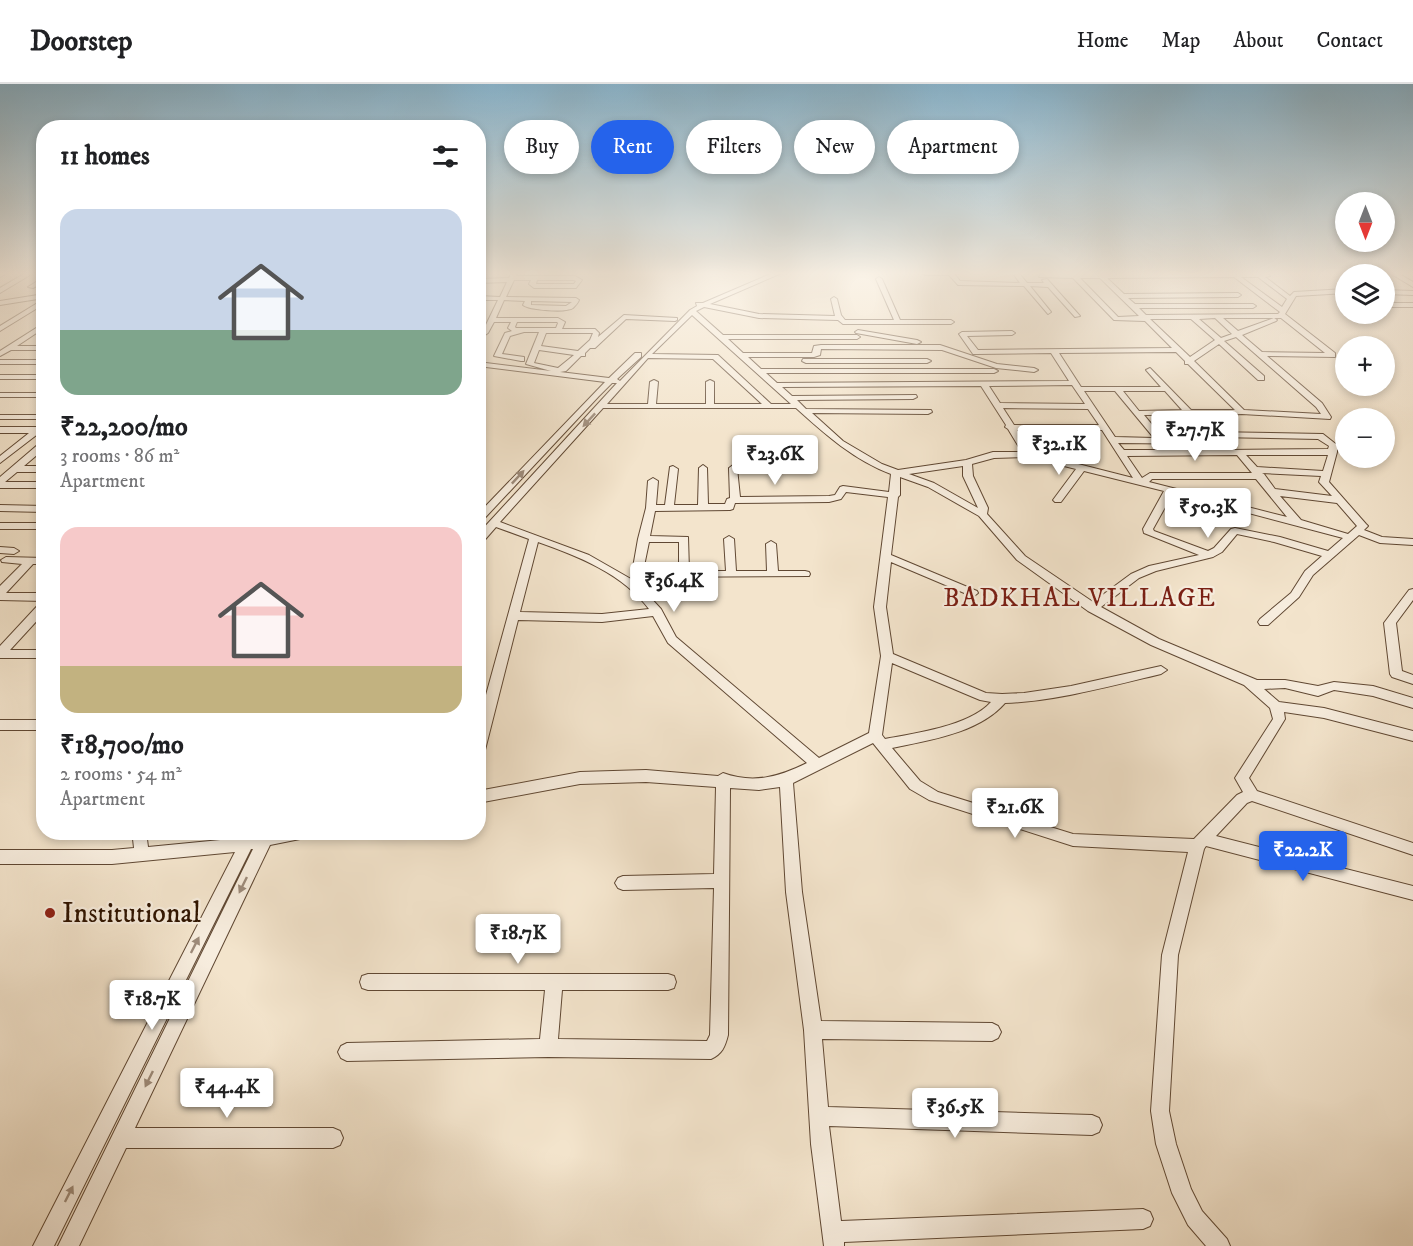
<!DOCTYPE html>
<html lang="en">
<head>
<meta charset="utf-8">
<style>
	body { margin:0; font-family:"IM FELL DW Pica",serif; background:#f2f2f2; color:#202124; height:100vh; display:flex; flex-direction:column; font-size:22px; white-space:nowrap }
	* { box-sizing:border-box; margin:0 }
	p { font-size:20px; color:#757577 }
	.icon { flex:none; width:33px; height:33px; fill:none; stroke:currentColor; stroke-width:2; stroke-linecap:round; stroke-linejoin:round }
	.map { position:relative; flex:1; overflow:hidden }
	.panel { position:absolute; left:36px; top:36px; width:450px; height:720px; display:flex; flex-direction:column; background:#fff; border-radius:24px; box-shadow:0 3px 9px #0003 }
	.panel>* { flex:none }
	.top-card { position:absolute; left:504px; top:36px; width:570px; height:54px; display:flex; gap:12px }
	.needle { width:39px; rotate:180deg }
	.controls { position:absolute; left:1335px; top:108px; display:grid; gap:12px }
	.controls a { display:grid; place-items:center; width:60px; height:60px; border-radius:50%; background:#fff; box-shadow:0 3px 9px #0003; font-size:30px }
	.price { position:absolute; translate:-50% -51px; padding:0 14px; border-radius:6px; background:#fff; color:#222; font-size:20px; line-height:39px; filter:drop-shadow(0 2px 3px #0008) }
	.price::after { content:''; position:absolute; left:50%; top:36px; width:18px; height:14px; margin-left:-9px; background:inherit; clip-path:polygon(0 0,100% 0,50% 100%) }
	.price.active { background:#2563eb; color:#fff }
	ul { padding:0; list-style:none }
	li { display:grid; align-content:center; gap:12px; height:318px; padding:0 24px }
	li span { display:grid; place-items:center; height:186px; border-radius:18px; color:#555 }
	li>.icon { margin-inline-start:auto }
	span .icon { width:108px; height:108px; fill:#fffc; stroke-width:1 }
	li b { font-size:26px }
	h2 { display:flex; justify-content:space-between; align-items:center; height:72px; padding:0 24px; font-size:26px }
	.pill { padding:0 21px; border-radius:27px; background:#fff; box-shadow:0 3px 9px #0003; font-size:21px; line-height:54px }
	.pill.active { background:#2563eb; color:#fff }
	header { display:flex; align-items:center; gap:36px; box-sizing:border-box; height:84px; padding:0 30px; background:#fff; border-bottom:2px solid #e0e0e0 }
	header strong { font-size:28px }
	nav { display:flex; gap:33px; margin-inline-start:auto; font-size:21px }
	.map>svg:first-child { display:block }
	.lines { fill:none; stroke-linecap:round; stroke-linejoin:round }
	.minor-casing { stroke:#604833; stroke-width:2 }
	.minor { fill:#f7edde; fill-rule:evenodd }
	.oneway { fill:#9d8b7a }
	.poi-dot { fill:#8f2418; stroke:#f7edde; stroke-width:2 }
	.labels { text-anchor:middle; dominant-baseline:central; stroke-width:4.5; stroke-linejoin:round; paint-order:stroke }
	.neighbourhood-label { font-size:26px; letter-spacing:1.5px; fill:#7a1f14; stroke:#f7edde }
	.near-poi-label { font-size:28px; fill:#2f1400; stroke:#f7edde; text-anchor:start }
</style>
</head>
<body>
<header>
<strong>Doorstep</strong>
<nav><a>Home</a><a>Map</a><a>About</a><a>Contact</a></nav>
</header>
<div class="map">
<svg width="1413" height="1162" viewBox="0 0 1413 1162">
	<rect width="100%" height="100%" fill="#f3e4cc"/>
	<filter id="stains"><feTurbulence type="fractalNoise" baseFrequency=".00333" numOctaves="4"/><feColorMatrix values="0 0 0 0 .2 0 0 0 0 .09 0 0 0 0 .02 0 0 0 .5 -.17"/></filter>
	<radialGradient id="worn" r=".72"><stop offset=".6" stop-color="#630" stop-opacity="0"/><stop offset="1" stop-color="#630" stop-opacity=".3"/></radialGradient>
	<g class="lines">
		<g class="minor-casing">
			<g id="minor">
				<polygon points="0,188 8,188 0,193"/>
				<polygon points="27,188 35,188 0,209 0,204"/>
				<path d="M 512,188 L 518,188 L 516,192 L 575,192 L 582,196 L 576,204 L 534,204 L 529,200 L 531,196 L 514,196 L 506,213 L 576,214 L 579,216 C 578,219 575,222 573,224 C 566,229 529,226 523,221 L 525,217 L 504,216 L 496,234 L 558,234 L 565,238 L 562,245 L 595,245 L 599,249 L 598,253 L 624,231 L 677,234 L 677,236 L 675,237 L 626,235 L 595,264 L 590,264 L 585,269 L 585,272 L 581,272 L 566,287 L 560,288 L 609,294 L 635,269 L 641,269 L 641,273 L 617,295 L 620,297 L 690,226 L 697,222 L 696,219 L 703,219 L 775,188 L 784,188 L 710,220 L 759,230 L 835,232 L 831,215 L 834,213 L 837,215 L 841,231 L 845,236 L 894,236 L 876,195 L 879,193 L 882,195 L 900,236 L 951,236 L 954,238 L 951,240 L 843,240 L 838,236 L 759,234 L 704,223 L 696,227 L 723,251 L 857,251 L 860,253 L 857,255 L 728,255 L 743,269 L 812,269 L 814,262 L 821,261 L 940,261 L 997,280 L 1034,284 L 1038,286 L 1034,288 L 996,284 L 942,266 L 821,265 L 820,271 L 814,273 L 748,273 L 761,285 L 994,285 L 998,287 L 994,289 L 766,289 L 777,299 L 1069,297 L 1051,269 L 976,270 L 973,270 L 959,250 L 962,248 L 1012,247 L 1015,249 L 1012,251 L 967,252 L 978,266 L 1172,264 L 1145,237 L 1114,236 L 1073,194 L 1039,193 L 1041,190 L 1097,190 L 1097,188 L 1103,190 L 1268,189 L 1270,192 L 1265,193 L 1290,212 L 1294,208 L 1346,205 L 1346,209 L 1296,212 L 1285,230 L 1335,269 L 1335,273 L 1267,272 L 1322,319 L 1331,333 L 1330,335 L 1242,330 L 1195,331 L 1210,348 L 1323,350 L 1337,361 L 1337,368 L 1329,398 L 1366,440 L 1368,442 L 1364,446 L 1382,453 L 1413,455 L 1413,461 L 1380,459 L 1359,451 L 1313,491 L 1299,513 L 1268,541 L 1260,541 L 1258,538 L 1260,535 L 1291,509 L 1305,487 L 1322,472 L 1274,458 L 1237,450 L 1222,468 L 1213,473 L 1156,487 L 1139,494 L 1101,523 L 1159,555 L 1257,596 L 1285,596 L 1318,602 L 1334,598 L 1373,602 L 1413,614 L 1413,624 L 1373,612 L 1334,606 L 1318,612 L 1285,604 L 1264,605 L 1279,618 L 1324,624 L 1413,647 L 1413,657 L 1324,634 L 1284,628 L 1285,635 L 1249,694 L 1257,707 L 1413,759 L 1413,771 L 1252,717 L 1247,719 L 1216,752 L 1413,802 L 1413,816 L 1206,762 L 1204,765 L 1178,871 L 1169,1027 L 1176,1060 L 1191,1105 L 1202,1127 L 1227,1155 L 1230,1162 L 1206,1162 L 1188,1141 L 1172,1109 L 1156,1060 L 1151,1027 L 1162,871 L 1188,768 L 1073,762 L 929,716 L 910,705 L 873,659 L 793,699 L 802,808 L 821,937 L 992,939 L 998,942 L 1001,948 L 998,954 L 992,957 L 822,955 L 828,1023 L 1092,1031 L 1099,1034 L 1102,1041 L 1099,1048 L 1092,1051 L 829,1042 L 841,1137 L 1143,1125 L 1150,1128 L 1153,1135 L 1150,1142 L 1143,1145 L 844,1158 L 844,1162 L 824,1162 L 811,1060 L 804,946 L 786,808 L 780,703 L 759,706 L 730,704 L 728,951 C 725,963 722,970 711,975 L 548,973 L 347,977 L 341,974 L 338,968 L 341,962 L 347,959 L 540,955 L 545,906 L 368,906 L 362,904 L 360,898 L 362,892 L 368,890 L 668,890 L 674,892 L 676,898 L 674,904 L 668,906 L 562,906 L 558,955 L 707,957 L 710,951 L 714,804 L 623,806 L 618,804 L 615,799 L 618,794 L 623,792 L 714,790 L 716,703 L 646,698 L 580,700 L 478,719 L 478,707 L 580,688 L 646,686 L 718,692 L 723,689 C 753,700 779,693 807,679 L 668,559 L 653,532 L 602,538 L 518,536 L 485,666 L 483,670 L 478,671 L 478,640 L 529,455 L 496,443 L 482,459 L 478,460 L 478,450 L 617,299 L 612,299 L 599,312 L 481,438 L 478,439 L 478,430 L 605,298 L 478,282 L 478,278 L 551,287 L 526,280 L 539,248 L 524,248 L 510,252 L 502,270 L 524,273 L 524,277 L 521,277 L 494,272 L 505,249 L 512,247 L 508,244 L 511,238 L 494,238 L 488,249 L 478,256 L 478,250 L 483,247 L 498,216 L 478,216 L 478,212 L 500,213 L 507,198 L 478,199 L 478,195 L 509,194 ZM 1234,193 L 1280,228 L 1278,230 L 1146,231 L 1139,224 L 1253,224 L 1256,222 L 1253,220 L 1135,220 L 1128,214 L 1238,213 L 1241,211 L 1238,209 L 1124,210 L 1107,194 ZM 1241,193 L 1258,193 L 1287,215 L 1282,223 ZM 1080,194 L 1100,194 L 1139,232 L 1118,233 ZM 537,196 L 574,196 L 576,197 L 574,200 L 536,200 ZM 531,217 L 572,218 L 566,222 L 531,221 ZM 692,231 L 791,320 L 771,320 L 718,271 L 652,270 ZM 1215,234 L 1232,250 L 1221,254 L 1199,235 ZM 1223,234 L 1274,234 L 1238,247 ZM 1274,234 L 1281,234 L 1325,269 L 1262,268 L 1242,251 L 1276,237 L 1277,236 ZM 1150,235 L 1191,235 L 1215,256 L 1190,273 ZM 517,238 L 557,238 L 558,239 L 556,244 L 516,244 L 515,243 ZM 546,249 L 593,249 L 590,256 L 578,267 L 541,262 ZM 1236,253 L 1316,323 L 1321,330 L 1244,326 L 1194,277 L 1219,260 L 1258,296 L 1264,296 L 1264,292 L 1224,257 ZM 539,266 L 574,271 L 558,284 L 534,279 ZM 1176,268 L 1185,277 L 1185,280 L 1188,280 L 1235,326 L 1191,326 L 1150,284 L 1146,286 L 1161,303 L 1081,303 L 1059,269 ZM 648,274 L 713,275 L 762,320 L 714,320 L 714,298 L 710,296 L 706,298 L 706,320 L 656,320 L 658,298 L 654,296 L 650,298 L 648,320 L 607,320 ZM 1072,301 L 1085,320 L 1000,319 L 989,302 ZM 981,302 L 1006,341 L 1005,343 L 1008,345 L 1022,368 L 993,368 L 966,376 L 898,386 L 882,380 L 843,357 L 812,329 L 928,330 L 932,328 L 931,326 L 806,325 L 797,316 L 913,315 L 917,313 L 916,311 L 792,312 L 782,303 ZM 1084,307 L 1115,307 L 1154,354 L 1115,353 ZM 1123,307 L 1165,307 L 1182,326 L 1139,327 ZM 603,324 L 796,324 C 826,351 854,376 891,390 L 889,408 L 843,402 L 840,403 L 835,411 L 829,412 L 740,413 L 737,384 L 733,381 L 729,384 L 730,414 L 727,415 L 725,420 L 708,420 L 707,384 L 703,381 L 699,384 L 698,421 L 674,421 L 678,385 L 673,382 L 670,383 L 665,421 L 656,421 L 658,397 L 653,394 L 648,397 L 646,424 L 638,455 L 631,495 L 589,471 L 500,438 ZM 1003,324 L 1088,325 L 1099,341 L 1014,341 ZM 1144,331 L 1186,331 L 1207,354 L 1163,354 ZM 1017,346 L 1102,346 L 1133,394 L 1031,368 ZM 1215,353 L 1318,355 L 1329,362 L 1328,365 L 1227,366 ZM 1118,359 L 1212,360 L 1217,366 L 1124,366 ZM 1237,371 L 1252,389 L 1150,389 L 1142,394 L 1127,372 ZM 1246,371 L 1328,371 L 1323,387 L 1257,383 ZM 1028,373 L 1076,385 L 1053,416 L 1055,418 L 1061,418 L 1084,387 L 1164,407 L 1143,445 L 1144,449 L 1199,471 L 1149,482 L 1131,490 L 1093,518 L 1025,472 L 987,430 L 988,424 L 973,392 L 972,380 L 994,374 ZM 963,382 L 963,392 L 978,424 L 934,399 L 909,390 ZM 1262,389 L 1321,392 L 1319,398 L 1332,412 L 1275,405 L 1264,390 ZM 900,393 L 928,403 L 979,432 L 1017,476 L 1088,527 L 1151,561 L 1244,601 L 1270,624 L 1273,635 L 1235,694 L 1243,708 L 1237,711 L 1194,755 L 1073,750 L 938,708 L 920,697 L 892,664 C 930,656 979,649 1005,619 C 1058,617 1110,602 1161,590 L 1167,586 L 1161,582 L 1071,602 L 1024,609 L 1002,610 L 986,609 L 893,570 L 886,523 L 891,478 L 969,511 L 973,513 L 978,509 L 977,507 L 891,471 L 898,413 L 900,411 ZM 1152,395 L 1256,395 L 1287,433 L 1149,398 ZM 846,408 L 888,413 L 874,523 L 881,572 L 869,649 L 819,674 L 676,553 L 661,525 L 637,499 L 640,498 L 642,493 L 809,492 L 810,490 L 809,488 L 805,487 L 778,487 L 776,460 L 771,457 L 766,460 L 767,487 L 736,487 L 734,455 L 729,452 L 724,455 L 726,487 L 689,487 L 688,453 L 650,452 L 655,427 L 730,426 L 733,425 L 735,419 L 829,418 L 841,415 ZM 1173,409 L 1343,454 L 1328,467 L 1280,453 L 1235,444 L 1231,445 L 1214,464 L 1208,467 L 1154,447 L 1153,445 ZM 1280,412 L 1337,419 L 1357,442 L 1348,450 L 1301,436 ZM 538,458 C 578,472 623,490 649,525 L 602,530 L 520,528 ZM 649,458 L 679,458 L 679,487 L 643,487 ZM 892,579 L 980,616 L 991,618 C 970,642 916,649 885,655 L 882,651 Z"/>
				<polygon points="953,188 960,197 1020,199 1012,188 1018,188 1027,199 1044,199 1042,196 1047,195 1080,232 1075,233 1048,203 1030,202 1051,228 1048,230 1024,202 958,201 949,191 925,191 922,189"/>
				<polygon points="1347,188 1354,188 1356,190 1350,190"/>
				<polygon points="1388,188 1396,188 1413,198 1413,203"/>
				<polygon points="44,193 44,198 33,204 28,203"/>
				<polygon points="1384,206 1413,207 1413,211 1384,210"/>
				<polygon points="44,210 44,214 0,221 0,217"/>
				<polygon points="44,215 44,220 0,247 0,242"/>
				<rect x="1384" y="219" width="29" height="4"/>
				<polygon points="44,239 44,244 17,262 44,262 44,266 11,266 0,272 0,267"/>
				<polygon points="858,246 917,256 921,258 917,260 856,249 855,248"/>
				<polygon points="803,275 927,275 931,277 927,279 806,279 802,277"/>
				<rect x="0" y="276" width="44" height="4"/>
				<rect x="0" y="291" width="44" height="4"/>
				<rect x="0" y="309" width="44" height="4"/>
				<rect x="0" y="331" width="44" height="4"/>
				<polygon points="0,343 39,343 43,346 0,379 0,372 29,349 0,349"/>
				<polygon points="41,358 44,358 44,365 24,382 44,382 44,388 17,388 5,398 44,398 44,404 0,404 0,393"/>
				<polygon points="0,421 44,422 44,428 0,427"/>
				<rect x="0" y="439" width="44" height="6"/>
				<polygon points="0,463 14,464 19,467 14,470 0,469"/>
				<polygon points="6,473 44,474 44,480 33,480 6,509 44,509 44,517 0,516 0,502 22,480 2,478 1,476"/>
				<polygon points="1413,505 1413,516 1396,539 1402,587 1413,591 1413,600 1392,593 1390,590 1384,539 1409,506"/>
				<polygon points="40,519 44,519 44,529 10,566 44,566 44,574 0,574 0,562"/>
				<rect x="0" y="636" width="44" height="10"/>
				<polygon points="136,748 150,748 147,755 148,763 241,754 244,748 259,748 258,751 261,748 312,748 310,752 305,754 270,761 135,1044 333,1044 340,1047 343,1054 340,1061 333,1064 126,1064 79,1162 58,1162 253,765 251,765 54,1162 33,1162 235,768 112,780 0,780 0,766 112,766 134,764 133,755"/>
			</g>
		</g>
		<use href="#minor" class="minor"/>
	</g>
	<defs><path id="oneway-solid" d="M-6-.8H1V-3.2L6.5 0L1 3.2V.8H-6Z" transform="scale(1.5)"/></defs>
	<g class="oneway">
		<use href="#oneway-solid" transform="translate(589 336) rotate(133)"/>
		<use href="#oneway-solid" transform="translate(518 393) rotate(-47)"/>
		<use href="#oneway-solid" transform="translate(243 801) rotate(116)"/>
		<use href="#oneway-solid" transform="translate(195 861) rotate(-63)"/>
		<use href="#oneway-solid" transform="translate(149 995) rotate(116)"/>
		<use href="#oneway-solid" transform="translate(69 1110) rotate(-63)"/>
	</g>
	<linearGradient id="sky" x2="0" y2="1"><stop stop-color="#89b8d3"/><stop offset="0.54" stop-color="#faf3e8"/><stop offset="1" stop-color="#faf3e8" stop-opacity="0"/></linearGradient>
	<rect width="1413" height="351" fill="url(#sky)"/>
	<circle class="poi-dot" cx="50" cy="829" r="6"/>
	<g class="labels">
		<g class="neighbourhood-label">
			<text x="1080" y="514">BADKHAL VILLAGE</text>
		</g>
		<g class="near-poi-label">
			<text x="62" y="829">Institutional</text>
		</g>
	</g>
	<rect width="100%" height="100%" filter="url(#stains)"/>
	<rect width="100%" height="100%" fill="url(#worn)"/>
</svg>
<div class="controls">
<a><svg class="needle" viewBox="-14 -14 28 28"><path d="M0-13l5 13h-10z" fill="#e53935"/><path d="M0 13l5-13h-10z" fill="#757577"/></svg></a>
<a><svg class="icon" aria-label="layers" viewBox="0 0 24 24"><path d="M12 4l9 5-9 5-9-5zM3 14l9 5 9-5"/></svg></a>
<a>+</a>
<a>−</a>
</div>
<b class="price" style="left:1195px;top:378px">₹27.7K</b>
<b class="price" style="left:1059px;top:392px">₹32.1K</b>
<b class="price" style="left:775px;top:402px">₹23.6K</b>
<b class="price" style="left:1208px;top:455px">₹50.3K</b>
<b class="price" style="left:674px;top:529px">₹36.4K</b>
<b class="price" style="left:1015px;top:755px">₹21.6K</b>
<b class="price active" style="left:1303px;top:798px">₹22.2K</b>
<b class="price" style="left:518px;top:881px">₹18.7K</b>
<b class="price" style="left:152px;top:947px">₹18.7K</b>
<b class="price" style="left:227px;top:1035px">₹44.4K</b>
<b class="price" style="left:955px;top:1055px">₹36.5K</b>
<div class="top-card">
<a class="pill">Buy</a>
<a class="pill active">Rent</a>
<a class="pill">Filters</a>
<a class="pill">New</a>
<a class="pill">Apartment</a>
</div>
<section class="panel">
<h2>11 homes<svg class="icon" aria-label="filters" viewBox="0 0 24 24"><path d="M4 7h16M4 17h16"/><circle cx="9" cy="7" r="2"/><circle cx="15" cy="17" r="2"/></svg></h2>
<ul>
<li><span style="background:linear-gradient(#c9d6e8 65%,#7fa58c 0)"><svg class="icon" aria-label="home" viewBox="0 0 24 24"><path d="M3 11l9-7 9 7M6 9v11h12V9"/></svg></span><div><b>₹22,200/mo</b><p>3 rooms · 86 m²</p><p>Apartment</p></div></li>
<li><span style="background:linear-gradient(#f6c9c9 75%,#c2b280 0)"><svg class="icon" aria-label="home" viewBox="0 0 24 24"><path d="M3 11l9-7 9 7M6 9v11h12V9"/></svg></span><div><b>₹18,700/mo</b><p>2 rooms · 54 m²</p><p>Apartment</p></div></li>
</ul>
</section>
</div>
</body>
</html>
